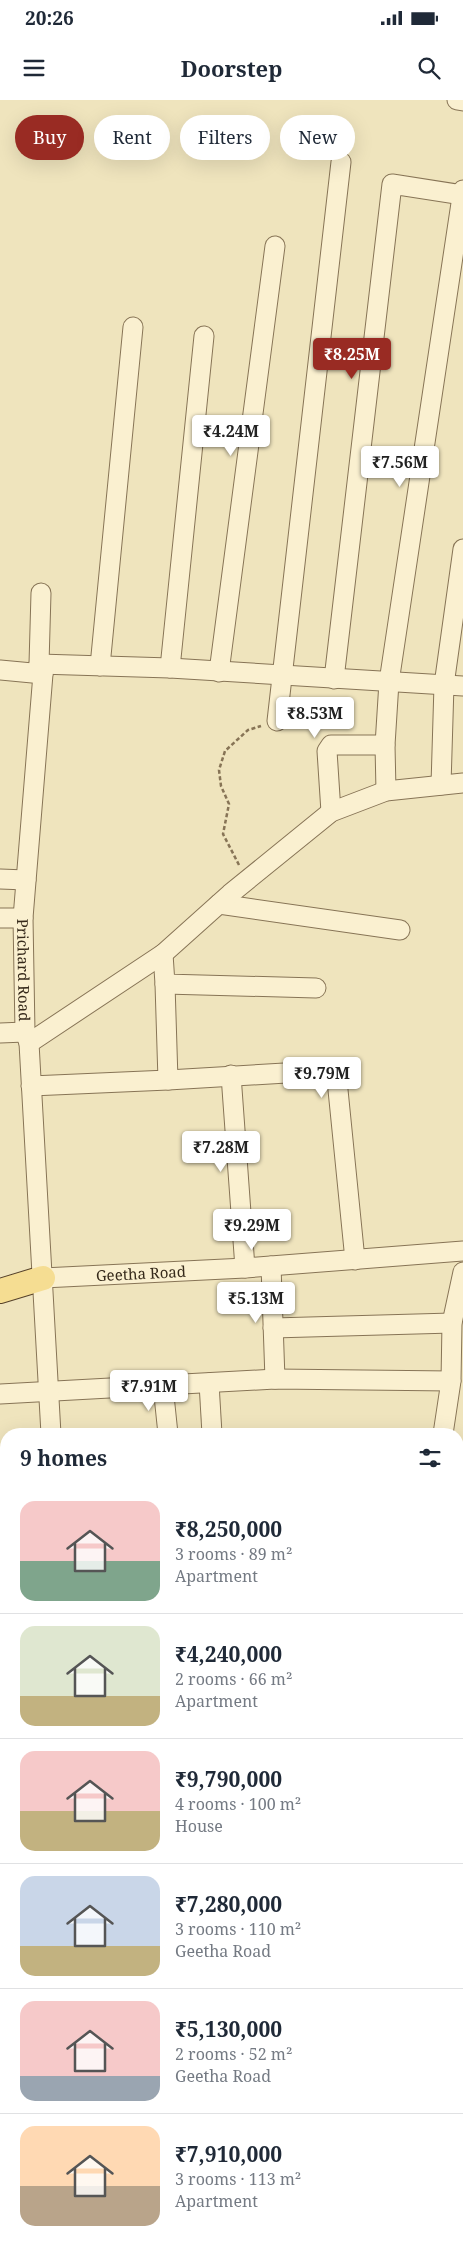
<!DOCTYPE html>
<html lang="en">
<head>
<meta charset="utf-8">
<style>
	body { margin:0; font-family:"Noto Serif",serif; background:#f2f2f3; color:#1f2937; height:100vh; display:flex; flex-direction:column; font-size:19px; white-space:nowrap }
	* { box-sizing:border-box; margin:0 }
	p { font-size:16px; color:#747a83 }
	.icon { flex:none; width:28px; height:28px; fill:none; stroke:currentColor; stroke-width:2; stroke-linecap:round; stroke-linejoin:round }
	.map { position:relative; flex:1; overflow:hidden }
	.side { position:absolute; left:0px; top:1328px; width:464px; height:821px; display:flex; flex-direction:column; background:#fff; border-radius:20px 20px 0 0; box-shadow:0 5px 20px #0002 }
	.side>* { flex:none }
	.banner { position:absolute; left:15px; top:15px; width:434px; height:45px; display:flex; gap:10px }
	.price { position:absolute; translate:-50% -42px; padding:0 11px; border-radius:5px; background:#fff; color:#222; font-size:16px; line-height:32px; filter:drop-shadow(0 1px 2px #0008) }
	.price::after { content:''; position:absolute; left:50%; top:30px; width:15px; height:11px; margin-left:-8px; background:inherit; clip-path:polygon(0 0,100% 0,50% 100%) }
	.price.active { background:#992b23; color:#fff }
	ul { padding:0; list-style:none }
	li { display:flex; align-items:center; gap:15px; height:125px; padding:0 20px }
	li+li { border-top:1px solid #e0e1e3 }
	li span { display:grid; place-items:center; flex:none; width:140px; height:100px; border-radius:15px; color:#555 }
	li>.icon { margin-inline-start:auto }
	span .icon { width:60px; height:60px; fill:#fffc; stroke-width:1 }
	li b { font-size:21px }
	h2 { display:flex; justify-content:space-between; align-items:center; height:60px; padding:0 20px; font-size:21px }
	.chip { padding:0 18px; border-radius:22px; background:#fff; box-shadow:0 5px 20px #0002; font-size:18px; line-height:45px }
	.chip.active { background:#992b23; color:#fff }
	.status { display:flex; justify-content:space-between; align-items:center; height:35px; padding:0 25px; background:#fff; direction:ltr }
	.status svg { height:14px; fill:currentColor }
	header { display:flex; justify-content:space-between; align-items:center; height:65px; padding:0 20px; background:#fff; font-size:22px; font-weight:700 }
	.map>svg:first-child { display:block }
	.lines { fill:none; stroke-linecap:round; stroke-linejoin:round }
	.minor-casing { stroke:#877456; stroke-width:21 }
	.major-casing { stroke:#55412a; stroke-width:26 }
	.path { stroke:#877456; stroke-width:2.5; stroke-dasharray:4 2.5; stroke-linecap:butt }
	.minor { stroke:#faf0d0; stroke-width:19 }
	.major { stroke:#f5dd92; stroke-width:24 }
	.labels { text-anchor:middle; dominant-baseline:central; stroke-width:4.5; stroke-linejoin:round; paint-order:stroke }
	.street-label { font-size:15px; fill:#362a1b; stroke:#f6edcd }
</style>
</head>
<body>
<div class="status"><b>20:26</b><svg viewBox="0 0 49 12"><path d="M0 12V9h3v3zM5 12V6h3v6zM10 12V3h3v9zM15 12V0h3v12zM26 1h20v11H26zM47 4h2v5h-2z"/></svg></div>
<header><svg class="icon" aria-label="menu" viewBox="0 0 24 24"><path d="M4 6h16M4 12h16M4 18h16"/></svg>Doorstep<svg class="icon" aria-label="search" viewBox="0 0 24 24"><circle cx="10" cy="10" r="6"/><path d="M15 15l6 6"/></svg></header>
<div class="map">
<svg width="463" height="2148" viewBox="0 0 463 2148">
	<rect width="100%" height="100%" fill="#efe4bd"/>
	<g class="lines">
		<g class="minor-casing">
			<g id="minor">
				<polyline points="457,0 463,1"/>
				<polyline points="39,564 170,568 463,586"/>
				<polyline points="100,566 133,227"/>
				<polyline points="170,568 204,236"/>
				<polyline points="0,570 43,574"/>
				<polyline points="219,572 275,146"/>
				<polyline points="334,579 392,84 463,95"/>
				<polyline points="277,621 341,62"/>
				<polyline points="441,685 444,585 463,449"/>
				<polyline points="386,691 385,645 389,582 463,90"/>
				<polyline points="331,712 327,651 331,645 385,645"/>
				<polyline points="0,779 26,780"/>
				<polyline points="219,804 400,830"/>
				<path id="s1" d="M 0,818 L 23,818 L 25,932 L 29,943"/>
				<polyline points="23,818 43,574 39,564 41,493"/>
				<polyline points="163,854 165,884 316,888"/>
				<polyline points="0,933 25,932"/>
				<polyline points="231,975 245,1168"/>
				<polyline points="168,980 336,970 355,1160"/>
				<polyline points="31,986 168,980 165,884"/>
				<polyline points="271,1166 275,1279"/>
				<path id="s2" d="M 43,1178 L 245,1168 L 463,1151"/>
				<polyline points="273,1228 452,1223"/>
				<polyline points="209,1283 212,1334"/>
				<polyline points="163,1286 168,1334"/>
				<polyline points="0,1294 275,1279 451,1281"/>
				<polyline points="51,1334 29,943 163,854 230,794 331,712 386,691 463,683"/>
				<polyline points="443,1334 451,1281 452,1223 463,1172"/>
				<polyline points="0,1467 0,1564"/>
				<polyline points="458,1496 463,1496"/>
				<polyline points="458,1576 463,1575"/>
				<polyline points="0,1588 6,1619"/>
				<polyline points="0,1683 6,1682"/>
				<polyline points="458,1700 463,1699"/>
				<polyline points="0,1791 6,1790"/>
				<polyline points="458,1888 463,1887"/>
				<polyline points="0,2011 6,2011"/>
				<polyline points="0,2046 6,2045"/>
				<polyline points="458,2046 463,2062"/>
				<polyline points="0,2075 6,2074"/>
				<polyline points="0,2102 6,2102"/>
				<polyline points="0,2124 6,2124"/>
				<polyline points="143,2142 143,2148"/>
			</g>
		</g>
		<g class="major-casing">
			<polyline id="major" points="0,1191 43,1178"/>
		</g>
		<polyline class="path" points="239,765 223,734 229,704 221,686 219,670 225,651 248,630 261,626"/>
		<use href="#minor" class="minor"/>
		<use href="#major" class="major"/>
	</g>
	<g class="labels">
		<g class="street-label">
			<text stroke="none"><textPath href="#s1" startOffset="75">Prichard Road</textPath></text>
			<text stroke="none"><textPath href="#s2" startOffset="98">Geetha Road</textPath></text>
		</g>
	</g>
</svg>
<b class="price active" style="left:352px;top:280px">₹8.25M</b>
<b class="price" style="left:231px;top:357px">₹4.24M</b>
<b class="price" style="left:400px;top:388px">₹7.56M</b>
<b class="price" style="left:315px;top:639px">₹8.53M</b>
<b class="price" style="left:322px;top:999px">₹9.79M</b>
<b class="price" style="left:221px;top:1073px">₹7.28M</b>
<b class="price" style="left:252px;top:1151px">₹9.29M</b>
<b class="price" style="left:256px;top:1224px">₹5.13M</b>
<b class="price" style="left:149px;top:1312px">₹7.91M</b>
<div class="banner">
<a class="chip active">Buy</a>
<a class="chip">Rent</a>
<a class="chip">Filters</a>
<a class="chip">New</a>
</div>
<section class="side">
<h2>9 homes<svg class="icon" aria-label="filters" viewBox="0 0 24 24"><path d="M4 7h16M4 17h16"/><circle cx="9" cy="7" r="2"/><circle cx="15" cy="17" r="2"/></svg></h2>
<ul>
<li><span style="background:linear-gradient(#f6c9c9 60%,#7fa58c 0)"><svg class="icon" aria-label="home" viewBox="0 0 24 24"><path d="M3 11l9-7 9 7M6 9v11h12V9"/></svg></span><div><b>₹8,250,000</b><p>3 rooms · 89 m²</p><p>Apartment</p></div></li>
<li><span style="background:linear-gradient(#dfe7d0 70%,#c2b280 0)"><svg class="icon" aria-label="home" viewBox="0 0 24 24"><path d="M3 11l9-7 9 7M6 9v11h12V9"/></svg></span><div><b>₹4,240,000</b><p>2 rooms · 66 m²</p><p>Apartment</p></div></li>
<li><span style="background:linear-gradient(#f6c9c9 60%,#c2b280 0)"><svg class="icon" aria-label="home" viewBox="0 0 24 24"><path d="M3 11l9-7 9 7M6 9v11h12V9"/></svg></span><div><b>₹9,790,000</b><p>4 rooms · 100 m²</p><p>House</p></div></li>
<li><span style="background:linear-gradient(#c9d6e8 70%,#c2b280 0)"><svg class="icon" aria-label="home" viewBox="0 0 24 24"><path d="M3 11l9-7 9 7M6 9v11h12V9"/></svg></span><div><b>₹7,280,000</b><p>3 rooms · 110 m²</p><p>Geetha Road</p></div></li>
<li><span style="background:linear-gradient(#f6c9c9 75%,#9aa5b1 0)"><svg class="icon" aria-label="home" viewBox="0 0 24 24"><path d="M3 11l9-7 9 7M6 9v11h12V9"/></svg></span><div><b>₹5,130,000</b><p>2 rooms · 52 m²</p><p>Geetha Road</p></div></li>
<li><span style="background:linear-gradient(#ffd9b3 60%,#b9a48a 0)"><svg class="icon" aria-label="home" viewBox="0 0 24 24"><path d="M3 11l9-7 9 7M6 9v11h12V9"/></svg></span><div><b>₹7,910,000</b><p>3 rooms · 113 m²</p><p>Apartment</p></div></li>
</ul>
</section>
</div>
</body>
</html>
